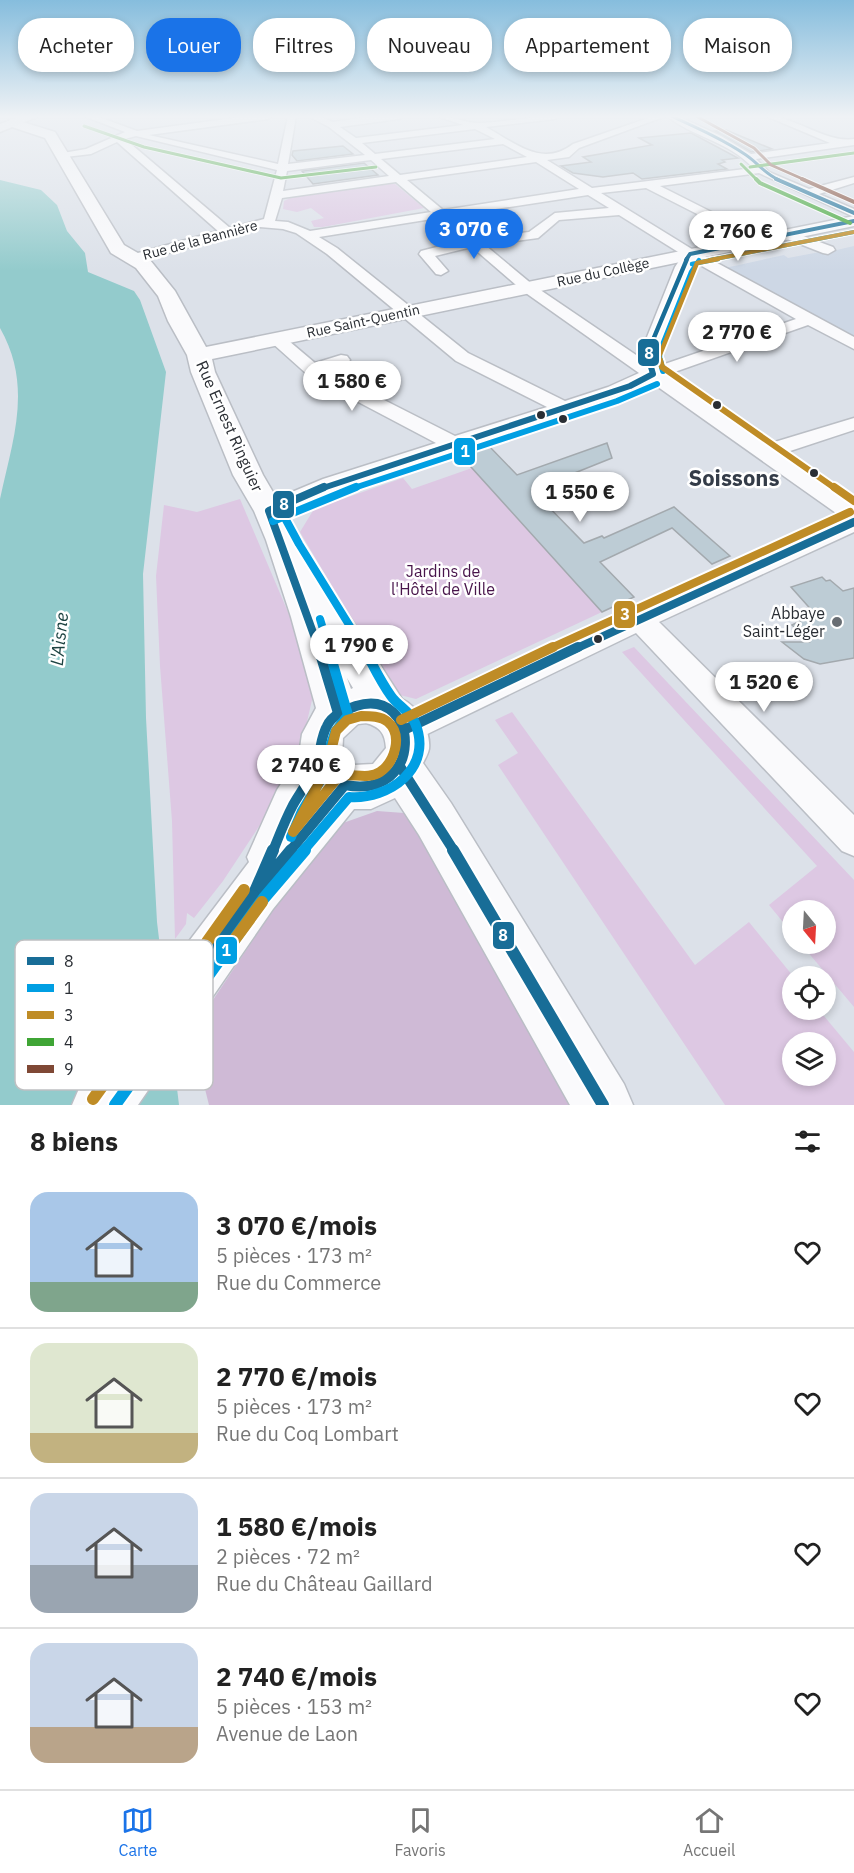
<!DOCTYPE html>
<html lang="fr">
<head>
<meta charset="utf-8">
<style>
	body { margin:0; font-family:"IBM Plex Sans",sans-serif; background:#f6f6f6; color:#222; height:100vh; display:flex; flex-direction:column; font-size:22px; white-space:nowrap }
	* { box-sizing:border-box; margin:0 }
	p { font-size:20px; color:#767676 }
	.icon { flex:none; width:33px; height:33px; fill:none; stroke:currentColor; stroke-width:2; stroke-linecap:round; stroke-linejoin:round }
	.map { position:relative; height:1105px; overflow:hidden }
	.details { display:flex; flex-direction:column; background:#fff; flex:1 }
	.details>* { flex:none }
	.top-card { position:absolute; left:18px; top:18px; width:819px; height:54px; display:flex; gap:12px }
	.needle { width:39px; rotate:162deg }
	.controls { position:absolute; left:782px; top:900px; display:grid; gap:12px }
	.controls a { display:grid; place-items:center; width:54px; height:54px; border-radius:50%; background:#fff; box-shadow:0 3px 9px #0003; font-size:30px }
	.price { position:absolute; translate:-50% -51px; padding:0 14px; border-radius:21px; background:#fff; color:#222; font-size:20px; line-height:39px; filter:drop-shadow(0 2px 3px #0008) }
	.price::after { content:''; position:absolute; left:50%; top:36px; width:18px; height:14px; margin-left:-9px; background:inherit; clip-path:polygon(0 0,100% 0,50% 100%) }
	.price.active { background:#1a73e8; color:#fff }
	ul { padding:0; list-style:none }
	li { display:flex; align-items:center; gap:18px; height:150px; padding:0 30px }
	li+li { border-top:2px solid #e0e0e0 }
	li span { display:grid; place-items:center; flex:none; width:168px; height:120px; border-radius:18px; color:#555 }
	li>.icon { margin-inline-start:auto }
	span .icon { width:72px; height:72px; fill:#fffc; stroke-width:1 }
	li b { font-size:26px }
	h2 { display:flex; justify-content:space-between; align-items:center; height:72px; padding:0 30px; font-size:26px }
	.tag { padding:0 21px; border-radius:24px; background:#fff; box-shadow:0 3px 9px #0003; font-size:21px; line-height:54px }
	.tag.active { background:#1a73e8; color:#fff }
	.menu { display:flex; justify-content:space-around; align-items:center; height:84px; border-top:2px solid #e0e0e0; background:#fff; font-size:16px; color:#767676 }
	.menu a { display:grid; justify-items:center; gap:3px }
	.menu .active { color:#1a73e8 }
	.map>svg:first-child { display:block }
	.built { fill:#cdd7e5 }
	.green { fill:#ddc8e3; fill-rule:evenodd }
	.forest { fill:#cfbad6 }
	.water { fill:#93cbcc }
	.building { fill:#bdccd5; stroke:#a3a9ae; stroke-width:1.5 }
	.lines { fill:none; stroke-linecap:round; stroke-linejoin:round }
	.street-casing { stroke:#babec5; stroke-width:3 }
	.secondary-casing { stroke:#babec5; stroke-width:3 }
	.primary-casing { stroke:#bcbfc3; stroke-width:3 }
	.street { fill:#fafafc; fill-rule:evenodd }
	.secondary { fill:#fafafc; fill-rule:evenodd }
	.primary { fill:#f2f3f7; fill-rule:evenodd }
	.bus-1-far6-casing { stroke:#fff; stroke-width:4.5 }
	.bus-1-far5-casing { stroke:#fff; stroke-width:6 }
	.bus-1-far4-casing { stroke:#fff; stroke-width:8 }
	.bus-1-far3-casing { stroke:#fff; stroke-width:10 }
	.bus-1-far2-casing { stroke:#fff; stroke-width:12 }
	.bus-1-far1-casing { stroke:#fff; stroke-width:14 }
	.bus-1-casing { stroke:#fff; stroke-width:16 }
	.bus-2-far5-casing { stroke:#fff; stroke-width:6 }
	.bus-2-far4-casing { stroke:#fff; stroke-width:8 }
	.bus-2-far3-casing { stroke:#fff; stroke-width:10 }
	.bus-2-far2-casing { stroke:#fff; stroke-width:12 }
	.bus-2-far1-casing { stroke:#fff; stroke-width:14 }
	.bus-2-casing { stroke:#fff; stroke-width:16 }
	.bus-3-far5-casing { stroke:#fff; stroke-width:6 }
	.bus-3-far4-casing { stroke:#fff; stroke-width:8 }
	.bus-3-far3-casing { stroke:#fff; stroke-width:10 }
	.bus-3-far2-casing { stroke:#fff; stroke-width:12 }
	.bus-3-far1-casing { stroke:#fff; stroke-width:14 }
	.bus-3-casing { stroke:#fff; stroke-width:16 }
	.bus-4-far1-casing { stroke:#fff; stroke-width:4.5 }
	.bus-4-casing { stroke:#fff; stroke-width:6 }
	.bus-5-far1-casing { stroke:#fff; stroke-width:4.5 }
	.bus-5-casing { stroke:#fff; stroke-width:6 }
	.bus-1-far6 { stroke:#186d97; stroke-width:3 }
	.bus-1-far5 { stroke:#186d97; stroke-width:4 }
	.bus-1-far4 { stroke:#186d97; stroke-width:4.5 }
	.bus-1-far3 { stroke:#186d97; stroke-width:6 }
	.bus-1-far2 { stroke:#186d97; stroke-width:8 }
	.bus-1-far1 { stroke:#186d97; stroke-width:10 }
	.bus-1 { stroke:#186d97; stroke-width:12 }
	.bus-2-far5 { stroke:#009fe3; stroke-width:4 }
	.bus-2-far4 { stroke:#009fe3; stroke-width:4.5 }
	.bus-2-far3 { stroke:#009fe3; stroke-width:6 }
	.bus-2-far2 { stroke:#009fe3; stroke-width:8 }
	.bus-2-far1 { stroke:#009fe3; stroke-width:10 }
	.bus-2 { stroke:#009fe3; stroke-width:12 }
	.bus-3-far5 { stroke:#bf8c26; stroke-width:4 }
	.bus-3-far4 { stroke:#bf8c26; stroke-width:4.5 }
	.bus-3-far3 { stroke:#bf8c26; stroke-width:6 }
	.bus-3-far2 { stroke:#bf8c26; stroke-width:8 }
	.bus-3-far1 { stroke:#bf8c26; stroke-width:10 }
	.bus-3 { stroke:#bf8c26; stroke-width:12 }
	.bus-4-far1 { stroke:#3fa535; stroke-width:3 }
	.bus-4 { stroke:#3fa535; stroke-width:4 }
	.bus-5-far1 { stroke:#7f4835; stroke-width:3 }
	.bus-5 { stroke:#7f4835; stroke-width:4 }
	.bus-dot { fill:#2a2e34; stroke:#fff; stroke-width:2 }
	.poi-dot { fill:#686d73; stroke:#fff; stroke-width:2 }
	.labels { text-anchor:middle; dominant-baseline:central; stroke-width:5; stroke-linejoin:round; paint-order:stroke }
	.far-street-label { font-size:14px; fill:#2a2e34; stroke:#fff }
	.street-label { font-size:16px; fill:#2a2e34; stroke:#fff }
	.park-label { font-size:16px; fill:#48154b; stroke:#fff }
	.poi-label { font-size:16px; fill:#2a2e34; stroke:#fff; text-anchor:end }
	.water-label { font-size:18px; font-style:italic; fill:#1d4342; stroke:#fff }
	.district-label { font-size:22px; font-weight:bold; fill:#343c48; stroke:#fff }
	.key { fill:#fff; stroke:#bfc0c2; stroke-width:1.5 }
	.key-label { font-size:16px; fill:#2a2e34 }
	.line-badge { stroke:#fff; stroke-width:2 }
	.badge-label { font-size:16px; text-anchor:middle; font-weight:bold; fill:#fff }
</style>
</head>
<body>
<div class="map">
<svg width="854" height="1105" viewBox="0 0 854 1105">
	<rect width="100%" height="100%" fill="#dce1e9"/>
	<polygon class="built" points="854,246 854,337 725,268 784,255 788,258 825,251 828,252"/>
	<g class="green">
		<polygon points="390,183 395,184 424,208 323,227 314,227 311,221 324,218 311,208 297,212 283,209 284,201 292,197"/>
		<polygon points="472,468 602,612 416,699 396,694 300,532 314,509 403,478 412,489"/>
		<polygon points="240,499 310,664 315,687 306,726 281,793 223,881 194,918 187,913 186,924 175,939 172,821 160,666 156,576 164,505 197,512"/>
		<polygon points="634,647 854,880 854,1007 801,944 825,944 825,910 792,910 792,933 769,905 817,866 622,652"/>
		<path d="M 512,712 L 695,965 L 749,922 L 793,976 L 792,1010 L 819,1010 L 854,1052 L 854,1105 L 725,1105 L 498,765 L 518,753 L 495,720 ZM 792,1042 L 825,1042 L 825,1076 L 792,1076 Z"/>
	</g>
	<polygon class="forest" points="377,811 404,813 426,832 583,1105 209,1105 191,1033 296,875 343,823"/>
	<path class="water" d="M 0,180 L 41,190 L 57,205 L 67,231 L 85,253 L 88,272 L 134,291 L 140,300 L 166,372 L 143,574 L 146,718 L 157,922 L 179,1105 L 0,1105 L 0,499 C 13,439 33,386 0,328 Z"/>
	<g class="building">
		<polygon points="726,130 772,149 751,152 715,131"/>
		<polygon points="691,133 738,158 722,160 725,162 718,164 727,169 642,179 633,173 603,177 573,173 561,166 591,162 583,157 652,145 639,138"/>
		<polygon points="343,146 353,154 297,161 292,155 293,151"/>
		<polygon points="364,163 378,175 313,184 302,171"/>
		<polygon points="607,443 612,458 532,490 584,543 602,536 604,538 674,507 730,556 712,564 672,528 600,562 634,597 602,612 462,457 490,447 517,475"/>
		<polygon points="822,577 826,581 830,580 843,591 854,588 854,658 820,664 804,659 782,642 809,642 792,625 815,614 791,587"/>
	</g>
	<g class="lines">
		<g class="street-casing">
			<g id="street">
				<path d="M 84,116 L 96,116 L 137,131 L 248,116 L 272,116 L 268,119 L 149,135 L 278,164 L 288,116 L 296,116 L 288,164 L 365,155 L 329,127 L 308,116 L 319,116 L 333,122 L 374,116 L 403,116 L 399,119 L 340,127 L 356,138 L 463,125 L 437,116 C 451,116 465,123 479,123 C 506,122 532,116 559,116 L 555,119 L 486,127 C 515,143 542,168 573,144 L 654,116 L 666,116 L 579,148 L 569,157 L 547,160 L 592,188 L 753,168 C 729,141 692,137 667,116 L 678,116 L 721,136 L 751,154 L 830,143 L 766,116 C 796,116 824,143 854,139 L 854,145 L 756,159 L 769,172 L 809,189 L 854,177 L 854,183 L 819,194 L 854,209 L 854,217 L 759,173 L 660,186 L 761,237 L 762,240 L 761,243 L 756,244 L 646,188 L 601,193 L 695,251 L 854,337 L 854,349 L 808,325 L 666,375 L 768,444 L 854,418 L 854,430 L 781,454 L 854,503 L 854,532 L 659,622 L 854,815 L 854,856 L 842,851 L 636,633 L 417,739 L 406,743 L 395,739 L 391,729 L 395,719 L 843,518 L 651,382 L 620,395 L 339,489 L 277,517 L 269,519 L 261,517 L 258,511 L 261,505 L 323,479 L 436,443 L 309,376 L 271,342 L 269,339 L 271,336 L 283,336 L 315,363 L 341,355 L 347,356 L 350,360 L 347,364 L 325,370 L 455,436 L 547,407 L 456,361 L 327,254 L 296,233 L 283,229 L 260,227 L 137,262 L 127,262 L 125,259 L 127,256 L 218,231 L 117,142 L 91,154 L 57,158 L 57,154 L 86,149 L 125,132 ZM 475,129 L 495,139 L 375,154 L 362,143 ZM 136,136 L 277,170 L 264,219 L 230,228 L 125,139 ZM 503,144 L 527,157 L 400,175 L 381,159 ZM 371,160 L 389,176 L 283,191 L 287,171 ZM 536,162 L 579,189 L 443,210 L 407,180 ZM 396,182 L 431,212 L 310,231 L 288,222 L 275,221 L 282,198 ZM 588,195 L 609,208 L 555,213 L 529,232 L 477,238 L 450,216 ZM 619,215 L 683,255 L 675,267 L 639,357 L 533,285 L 485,245 L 538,238 L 559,220 ZM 438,218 L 464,240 L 421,251 L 419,254 L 436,274 L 441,275 L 448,271 L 435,256 L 472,247 L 523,291 L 639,373 L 608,387 L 565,401 L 468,353 L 337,248 L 319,237 ZM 693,261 L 796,319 L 659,366 L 657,357 L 658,347 Z"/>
				<polygon points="787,230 833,247 835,250 828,254 823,253 782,237 781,234 782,231"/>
			</g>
		</g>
		<g class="secondary-casing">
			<path id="secondary" d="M 13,119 L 55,132 L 124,245 L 150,260 L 175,291 L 206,347 L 854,216 L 854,226 L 212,359 L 215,372 L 263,475 L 284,511 L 309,568 L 321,572 L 402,699 C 418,706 431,731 429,749 C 428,754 425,759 423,763 L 451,803 L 624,1084 L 633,1105 L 570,1105 L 419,835 L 395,798 L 371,809 L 354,809 L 273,909 L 138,1105 L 72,1105 L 81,1084 L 249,862 L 247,857 L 277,790 L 299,755 L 302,734 L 316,708 L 291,617 L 266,540 L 254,511 L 233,475 L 191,372 L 187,355 L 168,321 L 158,296 L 136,268 L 111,253 L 45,138 L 9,126 L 9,120 ZM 347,678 L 353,688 L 351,689 ZM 366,723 C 380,727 385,733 386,748 L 373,764 L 354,765 L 342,756 L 343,738 L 358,724 Z"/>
		</g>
		<g class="primary-casing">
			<polygon id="primary" points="22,116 39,116 0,132 0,124"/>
		</g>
		<use href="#street" class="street"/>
		<use href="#secondary" class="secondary"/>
		<use href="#primary" class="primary"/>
		<g class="bus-1-far6-casing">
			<path id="bus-1-far6" d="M 671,116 C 697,128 722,139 746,155 C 759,164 764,173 779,180"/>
		</g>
		<g class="bus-1-far5-casing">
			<g id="bus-1-far5">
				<polyline points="776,179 854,213"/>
				<polyline points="686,260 690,254 854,221"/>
			</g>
		</g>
		<g class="bus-1-far4-casing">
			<polyline id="bus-1-far4" points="649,361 650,347 687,259"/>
		</g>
		<g class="bus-1-far3-casing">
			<polyline id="bus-1-far3" points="320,489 630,386 653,374 649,360"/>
		</g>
		<g class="bus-1-far2-casing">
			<g id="bus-1-far2">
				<polyline points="319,649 269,511 324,487"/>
				<polyline points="575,649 854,522"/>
			</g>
		</g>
		<g class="bus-1-far1-casing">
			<g id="bus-1-far1">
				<polyline points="318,647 338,713"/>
				<polyline points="406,729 578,647"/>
				<polyline points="401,768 454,851"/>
				<path d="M 273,851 C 279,836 285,820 293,805 C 301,791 312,777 317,761 C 321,750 321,736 327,726 C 332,715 345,710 356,706 C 421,686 425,801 345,785 L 290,851"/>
			</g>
		</g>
		<g class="bus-1-casing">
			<g id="bus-1">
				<polyline points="273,850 253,896 291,850"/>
				<polyline points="453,850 603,1105"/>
				<polyline points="216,948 253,896"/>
				<polyline points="216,948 253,896"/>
				<polyline points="144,1047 216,948"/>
				<polyline points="144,1047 216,948"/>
			</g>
		</g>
		<g class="bus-2-far5-casing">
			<polyline id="bus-2-far5" points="710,260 854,232"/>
		</g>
		<g class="bus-2-far4-casing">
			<g id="bus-2-far4">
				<polyline points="692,264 718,259"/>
				<polyline points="660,361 660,350 691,272 699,260"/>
			</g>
		</g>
		<g class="bus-2-far3-casing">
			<g id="bus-2-far3">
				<polyline points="660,360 663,371"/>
				<polyline points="351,489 617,401 657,384"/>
			</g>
		</g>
		<g class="bus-2-far2-casing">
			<g id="bus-2-far2">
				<polyline points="279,507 299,544 364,649"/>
				<polyline points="273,521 356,487"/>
				<polyline points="320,619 329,649"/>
			</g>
		</g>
		<g class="bus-2-far1-casing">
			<g id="bus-2-far1">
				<polyline points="291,837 302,811 331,763 331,744 335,732 348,715 328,647"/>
				<path d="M 303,851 L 349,797 C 389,800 434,768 415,723 C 410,711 398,706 391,696 C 380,681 372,663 363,647"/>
			</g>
		</g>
		<g class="bus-2-casing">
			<polyline id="bus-2" points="115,1105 264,898 305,850"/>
		</g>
		<g class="bus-3-far5-casing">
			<polyline id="bus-3-far5" points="710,260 854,232"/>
		</g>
		<g class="bus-3-far4-casing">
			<polyline id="bus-3-far4" points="660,361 659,357 697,263 718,259"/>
		</g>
		<g class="bus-3-far3-casing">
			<polyline id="bus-3-far3" points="660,360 662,367 836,489"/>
		</g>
		<g class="bus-3-far2-casing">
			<g id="bus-3-far2">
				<polyline points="834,487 854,501"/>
				<polyline points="549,649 850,512"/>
			</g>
		</g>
		<g class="bus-3-far1-casing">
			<g id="bus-3-far1">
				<path d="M 361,716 C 370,716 381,716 388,722 C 403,735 395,762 380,772 C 368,780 353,773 339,776 L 293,832 L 327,767 L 336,731 L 347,720 Z"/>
				<polyline points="401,720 553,647"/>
			</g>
		</g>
		<g class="bus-3-casing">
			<g id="bus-3">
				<polyline points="207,942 244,890"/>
				<polyline points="224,954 262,902"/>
				<polyline points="93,1099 135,1041"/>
			</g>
		</g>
		<g class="bus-4-far1-casing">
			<g id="bus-4-far1">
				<polyline points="84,126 144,147 281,178 376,167"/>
				<polyline points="741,164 757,180"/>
				<polyline points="750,167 854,153"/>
			</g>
		</g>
		<g class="bus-4-casing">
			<polyline id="bus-4" points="756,179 760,183 850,223"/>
		</g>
		<g class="bus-5-far1-casing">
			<polyline id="bus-5-far1" points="696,116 754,148 771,165 805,180"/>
		</g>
		<g class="bus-5-casing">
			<polyline id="bus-5" points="802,179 854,202"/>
		</g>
		<use href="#bus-1-far6" class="bus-1-far6"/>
		<use href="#bus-1-far5" class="bus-1-far5"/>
		<use href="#bus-1-far4" class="bus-1-far4"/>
		<use href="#bus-1-far3" class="bus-1-far3"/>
		<use href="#bus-1-far2" class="bus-1-far2"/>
		<use href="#bus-1-far1" class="bus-1-far1"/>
		<use href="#bus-1" class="bus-1"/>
		<use href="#bus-2-far5" class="bus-2-far5"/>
		<use href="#bus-2-far4" class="bus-2-far4"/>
		<use href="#bus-2-far3" class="bus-2-far3"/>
		<use href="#bus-2-far2" class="bus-2-far2"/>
		<use href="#bus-2-far1" class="bus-2-far1"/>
		<use href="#bus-2" class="bus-2"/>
		<use href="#bus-3-far5" class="bus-3-far5"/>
		<use href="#bus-3-far4" class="bus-3-far4"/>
		<use href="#bus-3-far3" class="bus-3-far3"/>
		<use href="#bus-3-far2" class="bus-3-far2"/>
		<use href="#bus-3-far1" class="bus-3-far1"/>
		<use href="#bus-3" class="bus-3"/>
		<use href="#bus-4-far1" class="bus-4-far1"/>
		<use href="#bus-4" class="bus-4"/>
		<use href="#bus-5-far1" class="bus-5-far1"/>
		<use href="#bus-5" class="bus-5"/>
	</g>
	<linearGradient id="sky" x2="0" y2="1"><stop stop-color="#86bddd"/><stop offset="0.43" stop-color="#eff2f5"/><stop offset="1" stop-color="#eff2f5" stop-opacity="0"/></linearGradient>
	<rect width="854" height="271" fill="url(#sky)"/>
	<g class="bus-dot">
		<circle cx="717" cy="405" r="5"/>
		<circle cx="541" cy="415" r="5"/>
		<circle cx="563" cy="419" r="5"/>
		<circle cx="814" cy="473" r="5"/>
		<circle cx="598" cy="639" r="5"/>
	</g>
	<circle class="poi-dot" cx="837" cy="622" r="6"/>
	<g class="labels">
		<g class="far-street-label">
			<text transform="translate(200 240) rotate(-15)">Rue de la Bannière</text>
			<text transform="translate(603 272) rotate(-12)">Rue du Collège</text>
			<text transform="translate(363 321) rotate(-12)">Rue Saint-Quentin</text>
		</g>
		<g class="street-label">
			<text transform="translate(230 426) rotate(66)">Rue Ernest Ringuier</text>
		</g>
		<g class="park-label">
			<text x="443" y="571">Jardins de<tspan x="443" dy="18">l'Hôtel de Ville</tspan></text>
		</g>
		<g class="poi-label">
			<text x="825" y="613">Abbaye<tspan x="825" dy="18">Saint-Léger</tspan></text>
		</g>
		<g class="water-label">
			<text transform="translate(59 639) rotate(-84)">L'Aisne</text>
		</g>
		<g class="district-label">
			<text x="734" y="477">Soissons</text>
		</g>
	</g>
	<rect x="15" y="940" width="198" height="150" rx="9" class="key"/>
	<rect x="27" y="957" width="27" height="8" fill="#186d97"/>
	<rect x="27" y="984" width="27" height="8" fill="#009fe3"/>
	<rect x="27" y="1011" width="27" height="8" fill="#bf8c26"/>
	<rect x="27" y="1038" width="27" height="8" fill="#3fa535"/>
	<rect x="27" y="1065" width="27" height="8" fill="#7f4835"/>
	<g class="key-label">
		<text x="64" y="967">8</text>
		<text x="64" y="994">1</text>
		<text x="64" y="1021">3</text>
		<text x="64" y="1048">4</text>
		<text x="64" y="1075">9</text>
	</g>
	<g class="line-badge">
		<rect x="637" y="338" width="23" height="29" rx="6" fill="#186d97"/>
		<rect x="453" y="437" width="23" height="29" rx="6" fill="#009fe3"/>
		<rect x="272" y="490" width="23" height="29" rx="6" fill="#186d97"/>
		<rect x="613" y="600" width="23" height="29" rx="6" fill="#bf8c26"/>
		<rect x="492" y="921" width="23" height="29" rx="6" fill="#186d97"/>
		<rect x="215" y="936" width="23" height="29" rx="6" fill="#009fe3"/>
	</g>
	<g class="badge-label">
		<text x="649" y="359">8</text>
		<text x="465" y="457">1</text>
		<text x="284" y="510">8</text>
		<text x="625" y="620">3</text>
		<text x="503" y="941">8</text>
		<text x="226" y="956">1</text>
	</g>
</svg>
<div class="controls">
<a><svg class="needle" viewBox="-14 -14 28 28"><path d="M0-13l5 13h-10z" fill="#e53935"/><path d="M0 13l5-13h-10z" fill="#767676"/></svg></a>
<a><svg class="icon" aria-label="locate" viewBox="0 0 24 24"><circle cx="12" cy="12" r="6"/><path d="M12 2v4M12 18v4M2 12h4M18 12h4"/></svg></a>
<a><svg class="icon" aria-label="layers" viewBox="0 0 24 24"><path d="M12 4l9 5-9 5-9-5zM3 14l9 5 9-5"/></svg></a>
</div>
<b class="price active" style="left:474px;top:260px">3 070 €</b>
<b class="price" style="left:738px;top:262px">2 760 €</b>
<b class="price" style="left:737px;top:363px">2 770 €</b>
<b class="price" style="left:352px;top:412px">1 580 €</b>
<b class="price" style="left:580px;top:523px">1 550 €</b>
<b class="price" style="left:359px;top:676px">1 790 €</b>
<b class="price" style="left:764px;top:713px">1 520 €</b>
<b class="price" style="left:306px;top:796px">2 740 €</b>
<div class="top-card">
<a class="tag">Acheter</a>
<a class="tag active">Louer</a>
<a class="tag">Filtres</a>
<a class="tag">Nouveau</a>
<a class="tag">Appartement</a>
<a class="tag">Maison</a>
</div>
</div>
<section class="details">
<h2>8 biens<svg class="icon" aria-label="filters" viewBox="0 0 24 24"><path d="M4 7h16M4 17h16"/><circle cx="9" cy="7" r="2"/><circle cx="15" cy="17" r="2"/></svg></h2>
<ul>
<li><span style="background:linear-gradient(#a9c7e8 75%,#7fa58c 0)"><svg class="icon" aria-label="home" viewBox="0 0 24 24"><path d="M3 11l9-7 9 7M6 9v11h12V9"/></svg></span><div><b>3 070 €/mois</b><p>5 pièces · 173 m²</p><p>Rue du Commerce</p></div><svg class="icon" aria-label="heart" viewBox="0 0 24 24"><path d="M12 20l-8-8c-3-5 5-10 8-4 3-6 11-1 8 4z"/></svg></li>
<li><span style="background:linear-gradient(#dfe7d0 75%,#c2b280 0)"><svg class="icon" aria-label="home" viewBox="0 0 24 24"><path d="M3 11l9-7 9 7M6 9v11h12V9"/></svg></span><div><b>2 770 €/mois</b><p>5 pièces · 173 m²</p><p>Rue du Coq Lombart</p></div><svg class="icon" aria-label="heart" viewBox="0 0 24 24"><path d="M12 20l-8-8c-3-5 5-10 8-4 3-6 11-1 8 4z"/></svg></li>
<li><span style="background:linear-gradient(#c9d6e8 60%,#9aa5b1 0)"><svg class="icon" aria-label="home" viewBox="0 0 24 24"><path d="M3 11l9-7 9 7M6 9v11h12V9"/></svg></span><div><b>1 580 €/mois</b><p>2 pièces · 72 m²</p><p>Rue du Château Gaillard</p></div><svg class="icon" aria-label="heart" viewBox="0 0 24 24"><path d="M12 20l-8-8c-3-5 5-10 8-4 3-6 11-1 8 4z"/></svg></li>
<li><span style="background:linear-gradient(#c9d6e8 70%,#b9a48a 0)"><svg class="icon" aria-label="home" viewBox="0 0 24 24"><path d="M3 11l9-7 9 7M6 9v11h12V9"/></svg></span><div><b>2 740 €/mois</b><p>5 pièces · 153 m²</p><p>Avenue de Laon</p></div><svg class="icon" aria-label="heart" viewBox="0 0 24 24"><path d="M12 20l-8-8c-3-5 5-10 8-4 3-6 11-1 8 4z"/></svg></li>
</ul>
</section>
<nav class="menu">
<a class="active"><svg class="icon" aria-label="map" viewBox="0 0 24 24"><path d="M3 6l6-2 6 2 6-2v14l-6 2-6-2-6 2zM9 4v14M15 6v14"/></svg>Carte</a>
<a><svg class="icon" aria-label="saved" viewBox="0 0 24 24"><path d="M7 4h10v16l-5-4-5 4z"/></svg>Favoris</a>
<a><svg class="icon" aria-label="home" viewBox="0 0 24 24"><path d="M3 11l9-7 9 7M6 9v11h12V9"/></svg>Accueil</a>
</nav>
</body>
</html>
